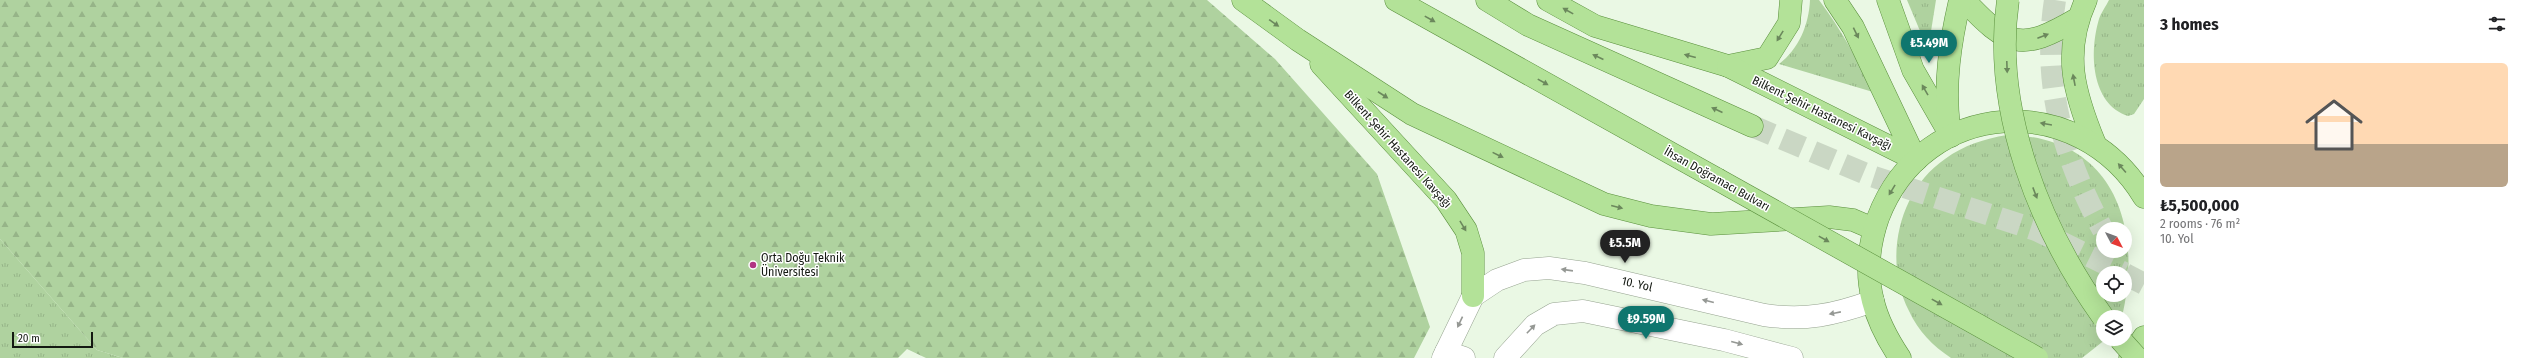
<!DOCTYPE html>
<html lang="en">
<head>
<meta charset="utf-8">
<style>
	body { margin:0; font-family:"Fira Sans Condensed",sans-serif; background:#f6f6f6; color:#202124; height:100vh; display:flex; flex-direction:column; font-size:15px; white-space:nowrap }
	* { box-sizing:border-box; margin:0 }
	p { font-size:13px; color:#757577 }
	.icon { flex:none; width:22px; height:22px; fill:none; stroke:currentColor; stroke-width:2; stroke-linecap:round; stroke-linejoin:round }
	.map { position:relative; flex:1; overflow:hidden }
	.drawer { display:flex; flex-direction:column; background:#fff; width:380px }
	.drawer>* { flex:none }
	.needle { width:26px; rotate:131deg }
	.fabs { position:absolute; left:2096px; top:222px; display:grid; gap:8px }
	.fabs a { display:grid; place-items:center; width:36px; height:36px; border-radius:50%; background:#fff; box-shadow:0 4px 16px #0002; font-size:20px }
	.scale { position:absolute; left:12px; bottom:10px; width:81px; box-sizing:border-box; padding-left:4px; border:2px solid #141912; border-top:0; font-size:11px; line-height:14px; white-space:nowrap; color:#141912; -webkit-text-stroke:3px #fff; paint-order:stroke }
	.price { position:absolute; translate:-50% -34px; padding:0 9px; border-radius:14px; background:#0f766e; color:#fff; font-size:13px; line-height:26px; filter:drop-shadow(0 1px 2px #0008) }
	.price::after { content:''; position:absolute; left:50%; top:24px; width:12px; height:9px; margin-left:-6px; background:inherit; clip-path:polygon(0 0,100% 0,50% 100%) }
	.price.active { background:#222; color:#fff }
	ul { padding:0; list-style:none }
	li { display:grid; align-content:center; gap:8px; height:212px; padding:0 16px }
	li+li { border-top:1px solid #e0e0e0 }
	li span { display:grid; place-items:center; height:124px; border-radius:6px; color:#555 }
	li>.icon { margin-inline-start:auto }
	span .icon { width:72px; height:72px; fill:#fffc; stroke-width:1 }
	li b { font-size:17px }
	h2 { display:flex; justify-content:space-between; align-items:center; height:48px; padding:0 16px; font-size:17px }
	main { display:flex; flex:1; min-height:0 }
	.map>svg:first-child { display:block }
	.grass { fill:url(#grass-tufts); fill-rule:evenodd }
	.forest { fill:url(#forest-firs) }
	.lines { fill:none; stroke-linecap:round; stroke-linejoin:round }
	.major-tunnel { stroke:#cad7c4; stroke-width:22; stroke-dasharray:22 11; stroke-linecap:butt }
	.minor-casing { stroke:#96a390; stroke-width:23 }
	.major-casing { stroke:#5a8f3d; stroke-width:23 }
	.minor { stroke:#fff; stroke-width:22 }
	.major { stroke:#b3e298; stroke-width:22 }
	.major-bridge-casing { stroke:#5a8f3d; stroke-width:23; stroke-linecap:butt }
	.major-bridge { stroke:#b3e298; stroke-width:22 }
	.oneway { fill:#6b885c }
	.oneway2 { fill:#959894 }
	.poi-dot { fill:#b13483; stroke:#fff; stroke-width:1.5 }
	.labels { text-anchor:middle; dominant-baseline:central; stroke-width:3; stroke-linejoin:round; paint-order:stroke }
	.street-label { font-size:12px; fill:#141912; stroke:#fff }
	.poi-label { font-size:12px; fill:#141912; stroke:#fff; text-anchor:start }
</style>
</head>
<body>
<main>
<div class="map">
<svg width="2144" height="358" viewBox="0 0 2144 358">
	<defs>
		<pattern id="grass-tufts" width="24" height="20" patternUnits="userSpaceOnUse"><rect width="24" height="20" fill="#afd29f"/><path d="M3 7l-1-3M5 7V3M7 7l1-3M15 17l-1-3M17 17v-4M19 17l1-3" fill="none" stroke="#96b488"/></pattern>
		<pattern id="forest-firs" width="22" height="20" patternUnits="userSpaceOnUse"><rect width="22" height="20" fill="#afd29f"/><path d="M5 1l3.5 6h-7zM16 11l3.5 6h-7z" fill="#96b488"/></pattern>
	</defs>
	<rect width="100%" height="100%" fill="#eaf8e4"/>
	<g class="grass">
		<path d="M 1810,0 L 1819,0 C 1841,29 1857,59 1873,92 L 1779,64 C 1799,49 1809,24 1810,0 Z"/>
		<polygon points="1907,0 1936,0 1928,50"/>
		<path d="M 2109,0 L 2144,0 L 2144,99 L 2134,114 L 2128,116 C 2091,104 2089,52 2099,19 C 2101,13 2106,6 2109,0 Z"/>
		<path d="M 2007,135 C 2111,136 2144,223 2122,317 L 2103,317 L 2103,339 L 2106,339 L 2082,358 L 1951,358 C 1933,346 1918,331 1909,311 C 1883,261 1898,191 1945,159 C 1964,145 1984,139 2007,135 ZM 2103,229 L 2125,229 L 2125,251 L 2103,251 ZM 2103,273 L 2125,273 L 2125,295 L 2103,295 Z"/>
		<polygon points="0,239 97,350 123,358 0,358"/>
	</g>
	<polygon class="forest" points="0,0 1207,0 1275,59 1377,174 1430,327 1414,358 926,358 907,349 898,358 123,358 97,350 0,239"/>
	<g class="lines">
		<g class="major-tunnel">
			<path d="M 2055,0 C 2042,84 2063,157 2103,230"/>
			<polyline points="1752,126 1871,176 2036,230 2124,273"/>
			<polyline points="2125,274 2144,284"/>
		</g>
		<g class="minor-casing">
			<g id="minor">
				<polyline points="1446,352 1464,358"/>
				<path d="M 1443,358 L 1473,296 L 1497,280 L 1524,270 L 1549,268 L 1585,273 L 1764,315 C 1805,321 1834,315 1873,301"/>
				<polyline points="1505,358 1535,325 1554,314 1583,311 1724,340 1792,358"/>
			</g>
		</g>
		<g class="major-casing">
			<g id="major">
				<polyline points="1243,0 1298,40 1412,114 1604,204 1651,216 1711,224 1829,217 1853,220 1874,229"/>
				<polyline points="1396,0 1717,179"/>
				<polyline points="1487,0 1528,25 1752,126"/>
				<polyline points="1548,0 1595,26 1728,66 1767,58 1789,23 1791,0"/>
				<polyline points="1835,0 1853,27 1916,160"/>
				<polyline points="1888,0 1913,70 1951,136"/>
				<path d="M 1964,0 C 2008,47 2021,52 2077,19"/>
				<path d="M 2086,0 C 2062,53 2074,93 2095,144"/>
				<polyline points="1321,64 1446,200 1466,230 1473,253 1473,296"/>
				<polyline points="1728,66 1916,160"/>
				<path d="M 1949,127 C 1944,83 1950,43 1960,0"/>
				<path d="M 1900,358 C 1888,340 1878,322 1873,301 C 1866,274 1869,244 1878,218 C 1924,97 2079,89 2144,197"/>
				<polyline points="2130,358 2144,337"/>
			</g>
		</g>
		<use href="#minor" class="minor"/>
		<use href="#major" class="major"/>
		<g class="major-bridge-casing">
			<g id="major-bridge">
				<path d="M 2008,0 C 1992,110 2040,229 2103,317"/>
				<polyline points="1717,179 2037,358"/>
				<polyline points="2120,339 2137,358"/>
			</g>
		</g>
		<use href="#major-bridge" class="major-bridge"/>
	</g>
	<defs><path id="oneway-solid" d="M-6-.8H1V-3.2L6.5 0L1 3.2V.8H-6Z"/></defs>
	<g class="oneway">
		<use href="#oneway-solid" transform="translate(1568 11) rotate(-151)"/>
		<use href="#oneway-solid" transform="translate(1430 19) rotate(29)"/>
		<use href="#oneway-solid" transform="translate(1274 23) rotate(35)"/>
		<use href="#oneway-solid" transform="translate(1856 33) rotate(64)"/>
		<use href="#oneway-solid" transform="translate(1780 36) rotate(122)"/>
		<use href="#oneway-solid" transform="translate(2043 36) rotate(-21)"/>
		<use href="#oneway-solid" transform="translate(1690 56) rotate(-165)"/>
		<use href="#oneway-solid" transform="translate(1598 57) rotate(-155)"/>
		<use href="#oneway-solid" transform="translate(2007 67) rotate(88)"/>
		<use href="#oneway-solid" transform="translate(2074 80) rotate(-101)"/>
		<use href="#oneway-solid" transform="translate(1543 82) rotate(29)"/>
		<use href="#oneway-solid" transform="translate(1925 90) rotate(-120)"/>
		<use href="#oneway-solid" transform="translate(1383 95) rotate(33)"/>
		<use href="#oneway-solid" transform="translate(1717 110) rotate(-156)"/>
		<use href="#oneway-solid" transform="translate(2046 124) rotate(-170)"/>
		<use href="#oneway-solid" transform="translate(1498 155) rotate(26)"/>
		<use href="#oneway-solid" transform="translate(2122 168) rotate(-131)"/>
		<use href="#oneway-solid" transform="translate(1892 190) rotate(121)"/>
		<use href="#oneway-solid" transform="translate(2035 193) rotate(69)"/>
		<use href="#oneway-solid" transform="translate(1617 207) rotate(14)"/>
		<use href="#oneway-solid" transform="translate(1463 226) rotate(59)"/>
		<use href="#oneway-solid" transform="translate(1824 239) rotate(29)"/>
		<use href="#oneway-solid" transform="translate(1937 302) rotate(29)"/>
	</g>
	<g class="oneway2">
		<use href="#oneway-solid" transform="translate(1567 270) rotate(-172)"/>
		<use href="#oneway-solid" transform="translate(1708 301) rotate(-166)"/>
		<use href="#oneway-solid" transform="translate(1835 313) rotate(169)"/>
		<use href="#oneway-solid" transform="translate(1460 322) rotate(115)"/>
		<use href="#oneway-solid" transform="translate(1531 329) rotate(-46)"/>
		<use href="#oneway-solid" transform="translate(1737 343) rotate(15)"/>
	</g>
	<circle class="poi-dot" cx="753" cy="265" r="4"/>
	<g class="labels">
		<g class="street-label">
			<text transform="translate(1822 113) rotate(26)">Bilkent Şehir Hastanesi Kavşağı</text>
			<text transform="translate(1398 149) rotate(48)">Bilkent Şehir Hastanesi Kavşağı</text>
			<text transform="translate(1717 179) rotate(29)">İhsan Doğramacı Bulvarı</text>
			<text transform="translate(1637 284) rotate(13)">10. Yol</text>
		</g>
		<g class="poi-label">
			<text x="761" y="258">Orta Doğu Teknik<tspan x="761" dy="14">Üniversitesi</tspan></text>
		</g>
	</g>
</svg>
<div class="fabs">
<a><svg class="needle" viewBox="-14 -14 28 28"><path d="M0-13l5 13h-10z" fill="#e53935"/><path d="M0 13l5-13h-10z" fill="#757577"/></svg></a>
<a><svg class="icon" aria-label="locate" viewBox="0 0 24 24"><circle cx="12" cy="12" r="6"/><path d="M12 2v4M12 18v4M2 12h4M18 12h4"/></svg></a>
<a><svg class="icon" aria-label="layers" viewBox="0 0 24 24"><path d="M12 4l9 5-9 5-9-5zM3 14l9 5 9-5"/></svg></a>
</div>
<div class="scale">20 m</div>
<b class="price" style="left:1929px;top:64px">₺5.49M</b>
<b class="price active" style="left:1625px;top:264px">₺5.5M</b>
<b class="price" style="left:1646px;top:340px">₺9.59M</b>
</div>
<section class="drawer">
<h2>3 homes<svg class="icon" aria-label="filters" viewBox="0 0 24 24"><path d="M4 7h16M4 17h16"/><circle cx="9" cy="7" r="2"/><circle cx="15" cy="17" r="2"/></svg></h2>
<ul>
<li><span style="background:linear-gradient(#ffd9b3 65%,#b9a48a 0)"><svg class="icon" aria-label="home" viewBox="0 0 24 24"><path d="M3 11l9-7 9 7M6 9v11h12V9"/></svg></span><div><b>₺5,500,000</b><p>2 rooms · 76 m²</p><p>10. Yol</p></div></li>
</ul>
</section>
</main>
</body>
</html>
